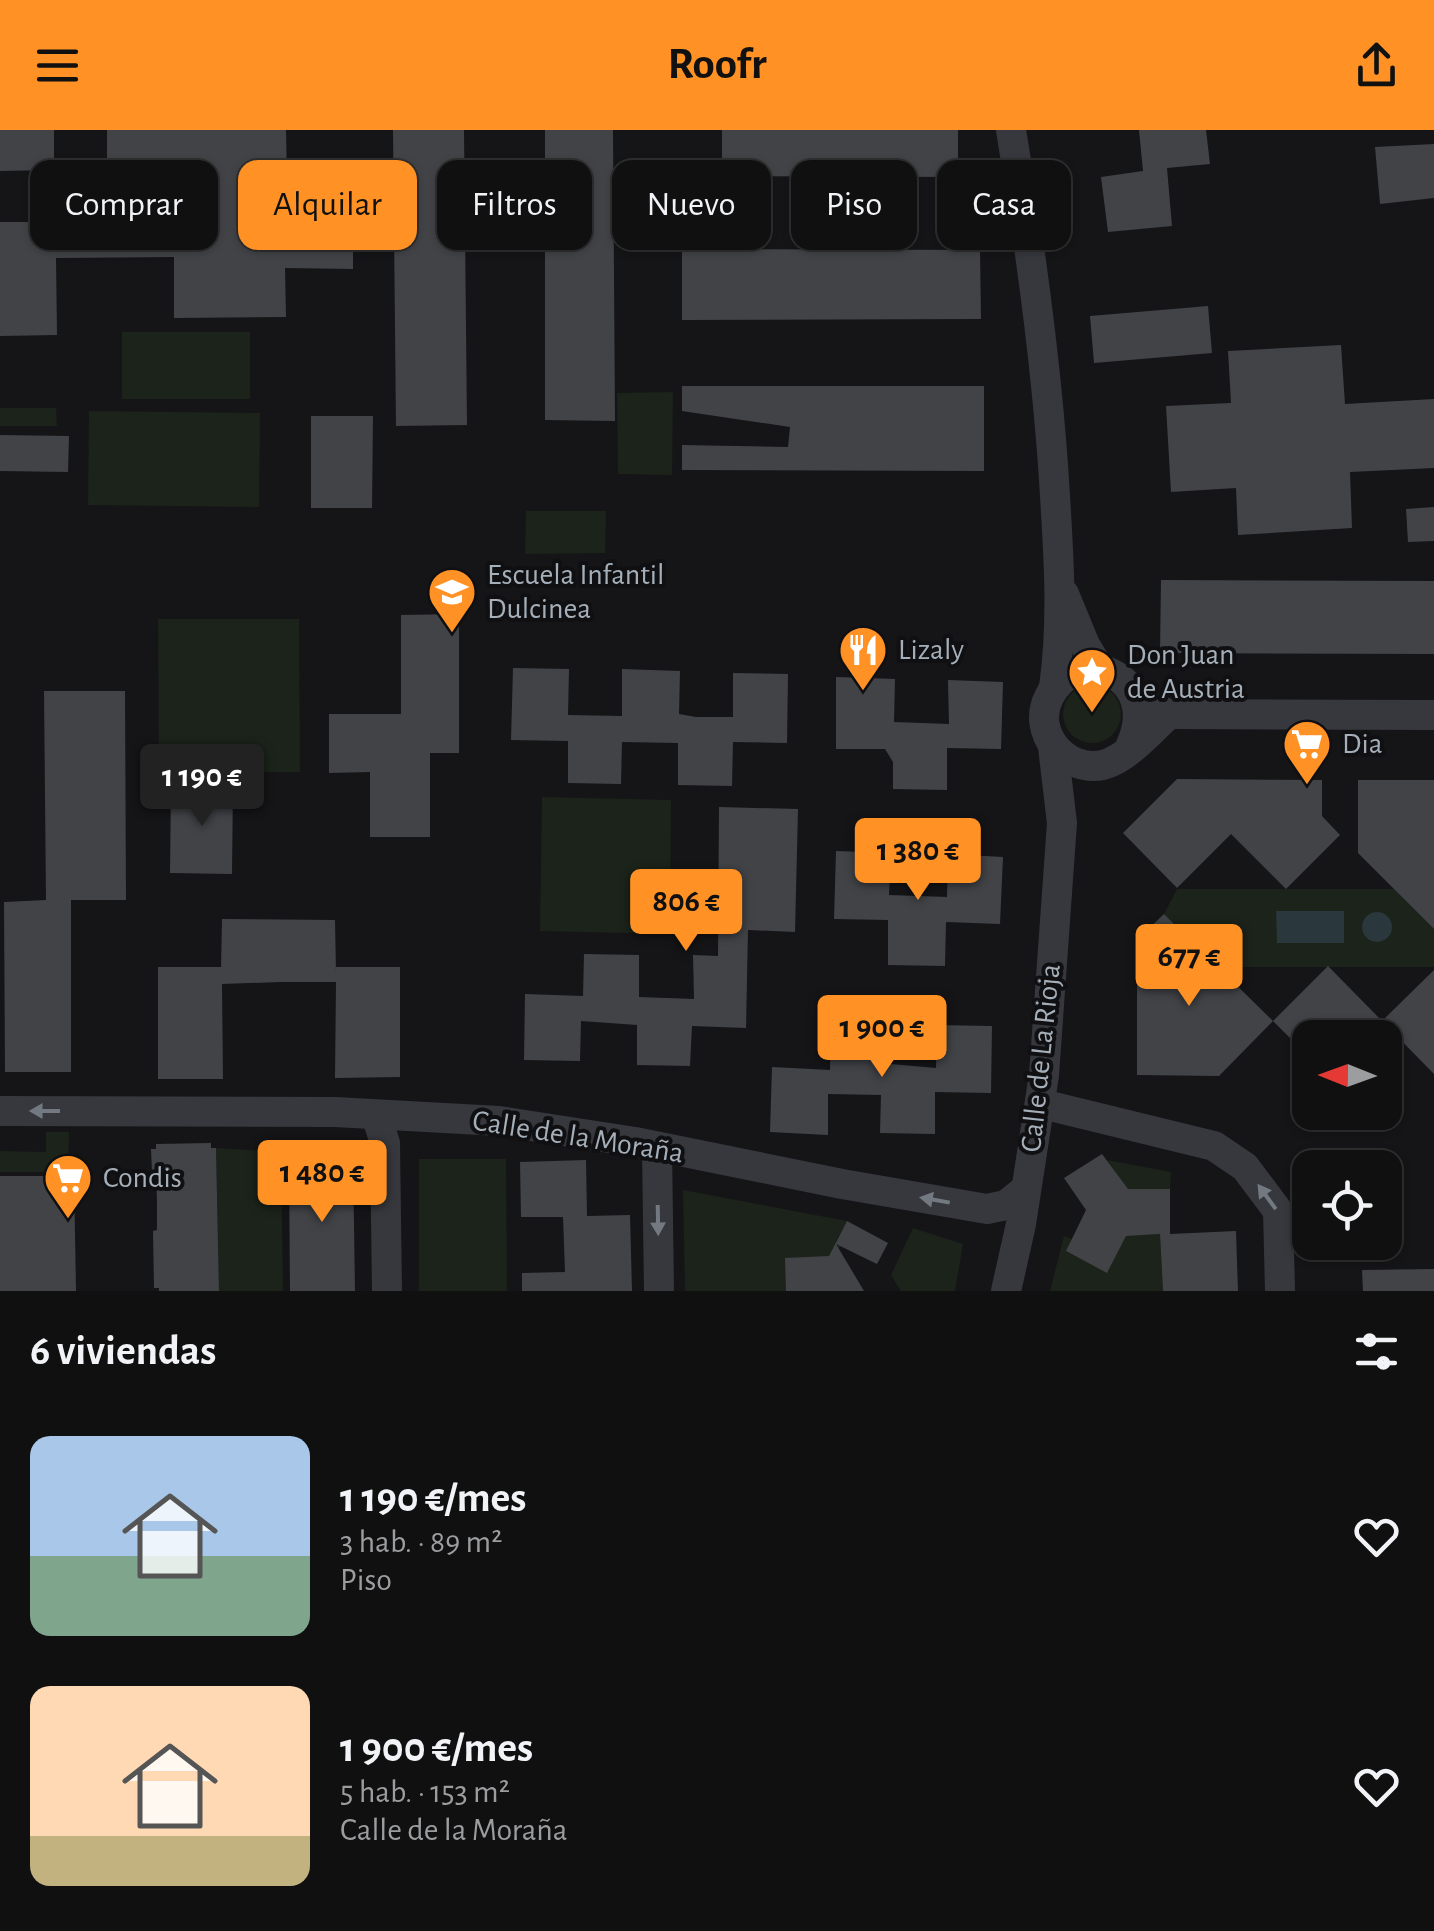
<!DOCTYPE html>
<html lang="es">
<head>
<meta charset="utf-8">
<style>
	body { margin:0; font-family:"Alegreya Sans",sans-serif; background:#1e1e1f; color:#f1f3f6; height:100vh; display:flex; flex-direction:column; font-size:38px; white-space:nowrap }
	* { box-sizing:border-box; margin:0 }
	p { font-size:32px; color:#9c9d9f }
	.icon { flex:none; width:55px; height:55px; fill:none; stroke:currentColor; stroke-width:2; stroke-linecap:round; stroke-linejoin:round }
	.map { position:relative; height:1161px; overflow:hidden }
	.sheet { display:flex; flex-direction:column; background:#101011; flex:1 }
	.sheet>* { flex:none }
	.top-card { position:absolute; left:30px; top:30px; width:1375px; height:90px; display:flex; gap:20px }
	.needle { width:65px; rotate:271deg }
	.fabs { position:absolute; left:1292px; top:890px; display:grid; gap:20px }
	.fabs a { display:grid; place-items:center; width:110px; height:110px; border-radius:20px; background:#101011; box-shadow:0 2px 8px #0004,0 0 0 2px #303031; font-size:50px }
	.price { position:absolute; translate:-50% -85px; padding:0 22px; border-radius:10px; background:#ff9125; color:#111; font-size:32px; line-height:65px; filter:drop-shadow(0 2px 5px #0008) }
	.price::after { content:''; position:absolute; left:50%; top:60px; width:30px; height:22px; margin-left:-15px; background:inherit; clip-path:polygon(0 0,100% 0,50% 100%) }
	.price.selected { background:#222; color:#fff }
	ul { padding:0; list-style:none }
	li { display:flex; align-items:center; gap:30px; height:250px; padding:0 30px }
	li span { display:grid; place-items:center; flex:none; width:280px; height:200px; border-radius:20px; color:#555 }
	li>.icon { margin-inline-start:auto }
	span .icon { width:120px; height:120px; fill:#fffc; stroke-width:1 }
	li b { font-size:42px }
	h2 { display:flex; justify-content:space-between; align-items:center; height:120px; padding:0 30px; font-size:42px }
	.chip { padding:0 35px; border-radius:20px; background:#101011; box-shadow:0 2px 8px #0004,0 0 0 2px #303031; font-size:35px; line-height:90px }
	.chip.selected { background:#ff9125; color:#111 }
	header { display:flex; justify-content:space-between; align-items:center; height:130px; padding:0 30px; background:#ff9125; color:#111; font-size:45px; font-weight:600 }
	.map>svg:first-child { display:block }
	.green { fill:#1b231a }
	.water { fill:#2a373c }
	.building { fill:#414347 }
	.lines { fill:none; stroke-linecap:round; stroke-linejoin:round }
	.minor { stroke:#36383d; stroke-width:30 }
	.oneway { fill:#737981 }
	.labels { text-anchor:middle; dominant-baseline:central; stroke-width:8; stroke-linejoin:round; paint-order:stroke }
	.poi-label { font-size:30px; fill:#a5afb9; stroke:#101012; text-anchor:start }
	.street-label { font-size:30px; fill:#a5afb9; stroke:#101012 }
</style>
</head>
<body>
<header><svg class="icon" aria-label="menu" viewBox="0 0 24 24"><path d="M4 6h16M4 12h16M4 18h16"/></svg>Roofr<svg class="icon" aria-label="share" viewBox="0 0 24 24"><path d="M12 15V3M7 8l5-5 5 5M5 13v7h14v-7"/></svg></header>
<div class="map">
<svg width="1434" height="1161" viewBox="0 0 1434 1161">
	<rect width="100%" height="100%" fill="#151517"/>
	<g class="green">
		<rect x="122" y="202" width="128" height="67"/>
		<polygon points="673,262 672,345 618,344 617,263"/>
		<polygon points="0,278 56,278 57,296 0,296"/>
		<polygon points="89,281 260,283 259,377 88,375"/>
		<polygon points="526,381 606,381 605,423 525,424"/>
		<polygon points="158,489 299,489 300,642 159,643"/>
		<circle cx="1092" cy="584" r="29"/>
		<polygon points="542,667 671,670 670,804 540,801"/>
		<polygon points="1177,759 1394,759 1434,799 1434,837 1219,837 1164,784"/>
		<polygon points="46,1002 69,1002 68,1042 0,1042 0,1021 46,1022"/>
		<polygon points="216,1018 281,1022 283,1161 219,1161"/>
		<polygon points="419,1029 506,1029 507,1161 419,1161"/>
		<polygon points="1107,1030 1171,1042 1170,1059 1145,1059 1122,1067 1115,1042"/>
		<polygon points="683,1060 847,1091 836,1111 841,1115 830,1134 786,1129 786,1161 685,1161"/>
		<polygon points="913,1098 963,1114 955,1161 901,1161 891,1145"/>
		<polygon points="1121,1098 1146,1105 1160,1104 1163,1161 1050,1161 1064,1106 1072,1109 1067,1122 1107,1142"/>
	</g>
	<g class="water">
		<polygon points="1276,781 1344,781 1344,813 1277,813"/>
		<circle cx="1377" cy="797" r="15"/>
	</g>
	<g class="building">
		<polygon points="0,0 54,0 54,40 0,41"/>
		<polygon points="107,0 286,0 287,51 353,51 353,139 285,138 286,187 174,188 174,127 56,128 57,205 0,206 0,92 79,92 79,60 107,60"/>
		<polygon points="393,0 464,0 467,295 396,296"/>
		<polygon points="545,0 613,0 615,291 545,290"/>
		<polygon points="722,0 958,0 958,47 722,46"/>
		<polygon points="1139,0 1206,0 1210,34 1167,38 1172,96 1108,102 1101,47 1143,41"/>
		<polygon points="1434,14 1434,68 1380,74 1375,17"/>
		<polygon points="682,119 980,120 981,189 682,190"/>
		<polygon points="1208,176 1212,223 1094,233 1090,186"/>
		<polygon points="1341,215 1345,274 1434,269 1434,338 1350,342 1352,398 1238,405 1236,358 1171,362 1166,276 1231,273 1228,221"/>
		<polygon points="682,256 984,256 984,341 682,340 682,315 788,317 790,297 682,281"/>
		<polygon points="311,286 373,286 372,378 311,378"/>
		<polygon points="0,305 69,306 68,342 0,341"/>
		<polygon points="1434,377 1434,411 1408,412 1406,379"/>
		<polygon points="1161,450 1434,451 1434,524 1160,523"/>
		<polygon points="459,484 459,623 430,623 430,707 370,707 370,642 329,643 329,584 401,584 401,485"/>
		<polygon points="513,538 569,539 568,585 622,586 622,539 680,541 679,584 696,587 733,587 733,543 788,544 787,613 733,612 732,656 678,655 678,613 622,612 621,654 568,653 568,611 511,610"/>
		<polygon points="836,547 895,549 894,592 949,594 948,550 1003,552 1001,619 947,618 947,660 893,659 893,632 885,619 836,619"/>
		<polygon points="44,561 125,561 126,770 71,770 71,942 5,942 4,772 46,770"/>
		<polygon points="1177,649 1322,650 1322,686 1340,705 1286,759 1231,704 1177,758 1123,703"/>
		<polygon points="1358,650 1434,650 1434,799 1358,723"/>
		<polygon points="171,653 233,654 232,744 170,743"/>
		<polygon points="719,677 798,679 795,802 748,800 746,898 692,896 690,936 637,935 637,895 581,891 580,931 524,930 525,864 583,866 584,824 639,825 639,867 694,869 693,825 718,826"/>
		<polygon points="836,721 891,723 889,765 947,767 948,724 1003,727 1000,794 946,792 945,836 888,835 888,790 834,789"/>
		<polygon points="1164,784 1273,891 1219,946 1137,945 1137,815 1141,806"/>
		<polygon points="222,789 335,790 336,843 336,837 400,837 400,947 335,948 336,852 280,852 222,854 223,949 158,949 158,837 221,837"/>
		<polygon points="1328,836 1382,891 1366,908 1310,908 1310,928 1273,891"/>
		<polygon points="1434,840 1434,944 1382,891"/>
		<polygon points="881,894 880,933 936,938 937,895 992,896 991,963 935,962 935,1004 880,1003 881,965 828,964 828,1005 770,1002 772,937 830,940 831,895"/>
		<polygon points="211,1013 211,1018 216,1018 219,1161 159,1161 159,1158 154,1158 153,1101 157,1100 157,1071 156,1043 152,1043 151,1019 156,1019 156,1014"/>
		<polygon points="1102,1024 1128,1059 1170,1059 1170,1104 1236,1101 1238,1161 1163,1161 1160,1104 1126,1106 1107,1143 1066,1121 1086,1080 1064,1048"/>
		<polygon points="353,1028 355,1161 290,1161 289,1029"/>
		<polygon points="586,1030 587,1086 630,1085 632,1161 522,1161 522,1143 565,1142 563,1087 521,1087 520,1032"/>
		<polygon points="0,1046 74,1046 76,1161 0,1161"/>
		<polygon points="847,1091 888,1113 877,1134 836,1114 864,1161 786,1161 785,1128 829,1126"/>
		<polygon points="1434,1139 1434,1161 1363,1161 1362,1140"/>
	</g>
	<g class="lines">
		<g class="minor">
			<path d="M 1011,0 C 1031,121 1048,243 1055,366 C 1059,430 1063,493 1054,557"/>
			<polyline points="1064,464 1085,515 1100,540"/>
			<polyline points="1152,577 1169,584 1434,585"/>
			<path d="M 1130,617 C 1164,546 1077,510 1049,567 C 1031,602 1065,643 1103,635 C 1127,629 1151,600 1169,584"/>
			<polyline points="1042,974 1214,1016 1245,1037 1278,1081 1280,1161"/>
			<polyline points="0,981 335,982 499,991 635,1012 842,1054 987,1079 1006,1075 1026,1059"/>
			<polyline points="376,985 385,1013 387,1161"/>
			<polyline points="657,1018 659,1161"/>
			<polyline points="1006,1161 1021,1094 1044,945 1062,693 1053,617"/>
		</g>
	</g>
	<defs><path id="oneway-solid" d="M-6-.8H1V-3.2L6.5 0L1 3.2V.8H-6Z" transform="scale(2.5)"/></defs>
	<g class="oneway">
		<use href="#oneway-solid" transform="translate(45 981) rotate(-180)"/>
		<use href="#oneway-solid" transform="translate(1267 1067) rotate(-126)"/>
		<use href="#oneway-solid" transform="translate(935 1070) rotate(-170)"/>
		<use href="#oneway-solid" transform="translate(658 1090) rotate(89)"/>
	</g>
	<defs>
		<g id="school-pin" transform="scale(2.5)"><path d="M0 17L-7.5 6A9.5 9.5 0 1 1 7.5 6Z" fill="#ff9125" stroke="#101012"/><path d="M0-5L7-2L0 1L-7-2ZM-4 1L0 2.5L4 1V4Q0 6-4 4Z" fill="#fff"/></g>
		<g id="restaurant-pin" transform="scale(2.5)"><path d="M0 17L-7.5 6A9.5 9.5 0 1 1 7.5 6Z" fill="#ff9125" stroke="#101012"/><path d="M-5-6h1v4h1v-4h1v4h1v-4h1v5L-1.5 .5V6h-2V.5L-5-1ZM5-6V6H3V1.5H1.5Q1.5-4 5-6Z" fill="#fff"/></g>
		<g id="sight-pin" transform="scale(2.5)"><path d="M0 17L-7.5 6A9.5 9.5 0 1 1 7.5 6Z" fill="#ff9125" stroke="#101012"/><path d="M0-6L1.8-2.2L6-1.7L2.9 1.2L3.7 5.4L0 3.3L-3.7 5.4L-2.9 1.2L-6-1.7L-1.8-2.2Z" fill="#fff"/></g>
		<g id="supermarket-pin" transform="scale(2.5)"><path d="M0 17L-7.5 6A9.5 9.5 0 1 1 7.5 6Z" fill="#ff9125" stroke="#101012"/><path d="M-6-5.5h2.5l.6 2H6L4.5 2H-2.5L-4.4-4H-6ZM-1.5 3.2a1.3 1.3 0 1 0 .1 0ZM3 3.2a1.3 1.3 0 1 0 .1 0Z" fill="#fff"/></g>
	</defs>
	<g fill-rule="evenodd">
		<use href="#school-pin" x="452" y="462"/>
		<use href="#restaurant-pin" x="863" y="520"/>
		<use href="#sight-pin" x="1092" y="542"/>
		<use href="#supermarket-pin" x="1307" y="614"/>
		<use href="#supermarket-pin" x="68" y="1048"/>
	</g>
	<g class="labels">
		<g class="poi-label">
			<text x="487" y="445">Escuela Infantil<tspan x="487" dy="34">Dulcinea</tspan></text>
			<text x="898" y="520">Lizaly</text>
			<text x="1127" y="525">Don Juan<tspan x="1127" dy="34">de Austria</tspan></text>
			<text x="1342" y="614">Dia</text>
			<text x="103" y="1048">Condis</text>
		</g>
		<g class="street-label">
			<text transform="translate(1041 928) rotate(-84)">Calle de La Rioja</text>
			<text transform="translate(578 1007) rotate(9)">Calle de la Moraña</text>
		</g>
	</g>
</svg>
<div class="fabs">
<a><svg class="needle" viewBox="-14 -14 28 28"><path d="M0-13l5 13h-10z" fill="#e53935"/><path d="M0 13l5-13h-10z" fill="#9c9d9f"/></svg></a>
<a><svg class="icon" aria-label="locate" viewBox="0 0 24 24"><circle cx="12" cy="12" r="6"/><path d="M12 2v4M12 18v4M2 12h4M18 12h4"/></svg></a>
</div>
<b class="price selected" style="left:202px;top:699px">1 190 €</b>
<b class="price" style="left:918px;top:773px">1 380 €</b>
<b class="price" style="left:686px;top:824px">806 €</b>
<b class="price" style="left:1189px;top:879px">677 €</b>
<b class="price" style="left:882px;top:950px">1 900 €</b>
<b class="price" style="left:322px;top:1095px">1 480 €</b>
<div class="top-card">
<a class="chip">Comprar</a>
<a class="chip selected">Alquilar</a>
<a class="chip">Filtros</a>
<a class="chip">Nuevo</a>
<a class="chip">Piso</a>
<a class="chip">Casa</a>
</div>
</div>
<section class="sheet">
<h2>6 viviendas<svg class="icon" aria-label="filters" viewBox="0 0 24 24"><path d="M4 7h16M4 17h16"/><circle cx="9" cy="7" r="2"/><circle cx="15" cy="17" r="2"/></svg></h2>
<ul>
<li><span style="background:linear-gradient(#a9c7e8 60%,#7fa58c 0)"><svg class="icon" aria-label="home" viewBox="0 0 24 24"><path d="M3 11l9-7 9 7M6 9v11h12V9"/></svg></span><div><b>1 190 €/mes</b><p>3 hab. · 89 m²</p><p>Piso</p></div><svg class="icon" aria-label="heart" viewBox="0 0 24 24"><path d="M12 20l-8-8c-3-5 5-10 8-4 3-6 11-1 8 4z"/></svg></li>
<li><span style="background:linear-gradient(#ffd9b3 75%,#c2b280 0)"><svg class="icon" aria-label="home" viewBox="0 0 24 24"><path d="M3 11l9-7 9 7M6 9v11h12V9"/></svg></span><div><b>1 900 €/mes</b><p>5 hab. · 153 m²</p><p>Calle de la Moraña</p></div><svg class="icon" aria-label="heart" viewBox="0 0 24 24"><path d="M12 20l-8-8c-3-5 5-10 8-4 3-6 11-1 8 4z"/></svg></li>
</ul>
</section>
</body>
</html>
